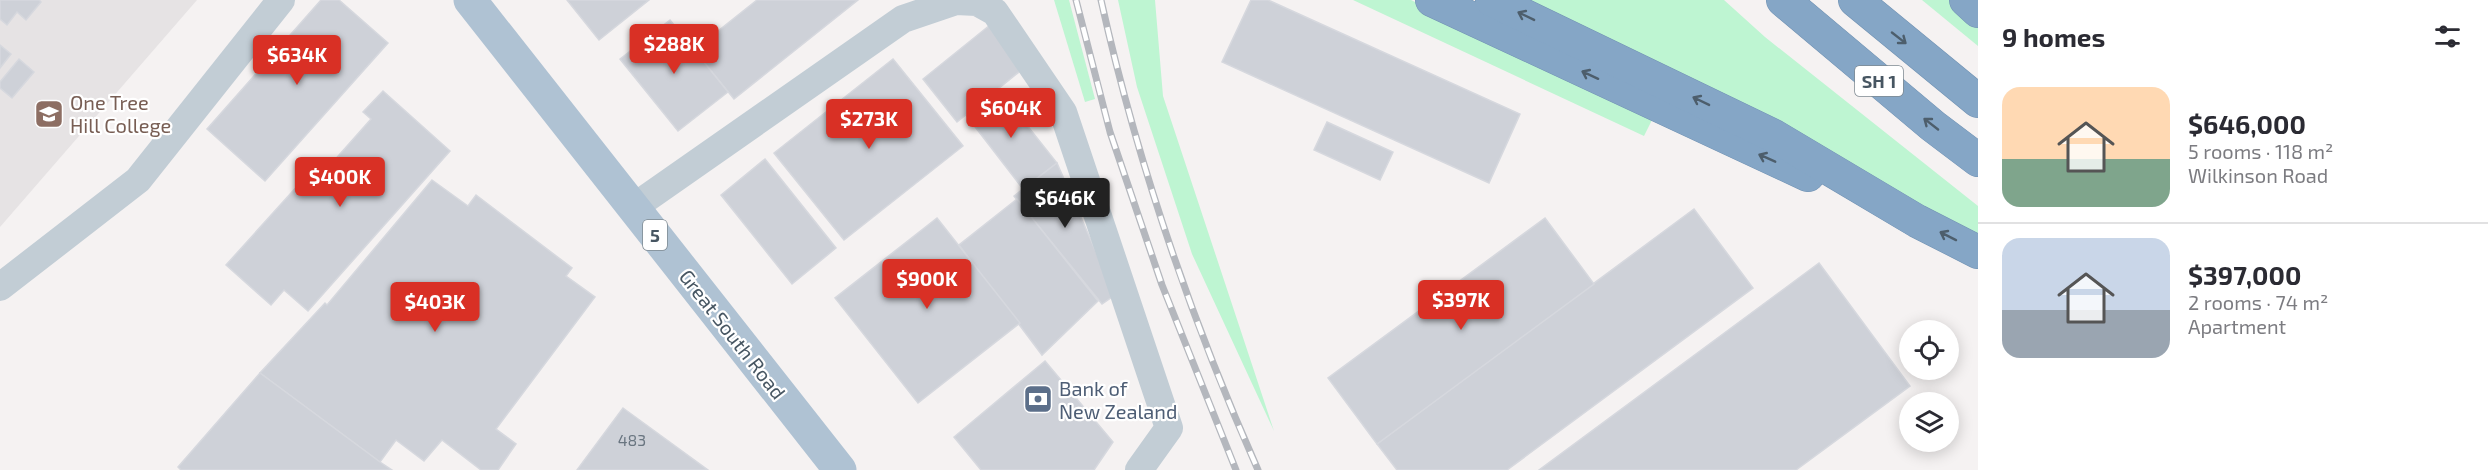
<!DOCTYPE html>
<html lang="en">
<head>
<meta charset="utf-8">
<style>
	body { margin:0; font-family:"Exo 2",sans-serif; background:#f2f2f3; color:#2b2b33; height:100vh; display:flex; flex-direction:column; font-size:22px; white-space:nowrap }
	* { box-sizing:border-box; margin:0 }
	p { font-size:20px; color:#7c7c81 }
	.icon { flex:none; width:33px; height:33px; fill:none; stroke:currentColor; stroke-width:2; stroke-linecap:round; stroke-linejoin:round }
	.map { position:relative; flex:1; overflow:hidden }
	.details { display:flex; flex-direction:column; background:#fff; width:510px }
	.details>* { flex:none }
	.buttons { position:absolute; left:1899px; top:320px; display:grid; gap:12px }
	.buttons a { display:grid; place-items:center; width:60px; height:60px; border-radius:50%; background:#fff; box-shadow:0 3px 15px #0003; font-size:30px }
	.price { position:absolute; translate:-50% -51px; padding:0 14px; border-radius:6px; background:#d93025; color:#fff; font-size:20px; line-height:39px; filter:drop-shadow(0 2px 3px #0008) }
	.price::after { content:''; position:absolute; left:50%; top:36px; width:18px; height:14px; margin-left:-9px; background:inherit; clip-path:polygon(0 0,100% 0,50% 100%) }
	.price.active { background:#222; color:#fff }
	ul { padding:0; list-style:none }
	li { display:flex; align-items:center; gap:18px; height:150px; padding:0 24px }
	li+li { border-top:2px solid #e1e1e2 }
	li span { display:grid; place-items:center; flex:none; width:168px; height:120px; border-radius:18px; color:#555 }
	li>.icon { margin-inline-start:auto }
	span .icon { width:72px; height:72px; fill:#fffc; stroke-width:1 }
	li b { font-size:26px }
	h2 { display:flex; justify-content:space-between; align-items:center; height:72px; padding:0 24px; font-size:26px }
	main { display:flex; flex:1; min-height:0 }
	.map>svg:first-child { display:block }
	.education { fill:#e6e3e4 }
	.green { fill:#bef5d2 }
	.building { fill:#ced1d8; stroke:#d6d8de; stroke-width:1.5 }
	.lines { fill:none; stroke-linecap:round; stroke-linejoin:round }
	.highway-casing { stroke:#7091b2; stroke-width:34 }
	.minor { stroke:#c2cdd5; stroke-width:28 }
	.major { stroke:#afc2d3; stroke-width:33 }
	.highway { stroke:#85a6c6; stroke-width:33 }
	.rail-casing { stroke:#b4b7bd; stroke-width:7 }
	.rail { stroke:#fff; stroke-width:4.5; stroke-dasharray:14; stroke-linecap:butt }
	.oneway { stroke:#4d5e6c }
	.labels { text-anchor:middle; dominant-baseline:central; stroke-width:4.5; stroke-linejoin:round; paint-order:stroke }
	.number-label { font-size:16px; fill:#697580 }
	.shield { fill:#fff; stroke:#7e8991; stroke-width:1.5 }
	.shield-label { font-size:18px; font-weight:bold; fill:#475662 }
	.education-label { font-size:20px; fill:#785e54; stroke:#fff; text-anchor:start }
	.street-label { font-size:20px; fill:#475662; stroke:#fff }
	.service-label { font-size:20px; fill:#4e5e75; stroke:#fff; text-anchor:start }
</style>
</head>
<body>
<main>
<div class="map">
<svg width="1978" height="470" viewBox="0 0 1978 470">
	<rect width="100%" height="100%" fill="#f5f2f2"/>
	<polygon class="education" points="0,0 197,0 0,227"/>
	<g class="green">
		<polygon points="1054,0 1069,0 1095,99 1085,102"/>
		<polygon points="1118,0 1155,0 1163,96 1274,431 1192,254 1137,87"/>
		<polygon points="1353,0 1411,0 1653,118 1644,136"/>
		<polygon points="1518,0 1724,0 1765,37 1978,206 1978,235"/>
		<polygon points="1922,0 1950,0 1978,25 1978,46"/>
	</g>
	<g class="building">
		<polygon points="0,0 39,0 41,2 26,20 17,12 7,25 0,19"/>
		<polygon points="321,0 339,0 388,43 265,181 207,129"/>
		<polygon points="567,0 649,0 599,40"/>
		<polygon points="757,0 858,0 734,99 694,50"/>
		<polygon points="1251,0 1268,0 1520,114 1489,183 1222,62"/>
		<polygon points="670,20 728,92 678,131 620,59"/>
		<polygon points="990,25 1024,68 957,122 923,79"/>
		<polygon points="0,45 11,54 0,68"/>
		<polygon points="19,59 34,72 12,98 0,88 0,82"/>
		<polygon points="893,59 963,146 844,240 774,153"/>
		<polygon points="998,89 1057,163 1023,189 966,115"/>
		<polygon points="383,91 450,151 308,311 284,290 271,305 226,265 300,183 308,190 371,119 363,112"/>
		<polygon points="1327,122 1393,152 1380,180 1314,150"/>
		<polygon points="765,159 836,248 792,284 721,195"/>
		<polygon points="1057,163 1115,295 1102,304 1014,196"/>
		<polygon points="432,180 468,206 476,195 572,268 566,276 595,297 496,429 516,444 498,470 481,470 442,440 424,461 396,440 380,462 260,373 325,303 327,305"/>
		<polygon points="1017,199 1098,301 1042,355 959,245"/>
		<polygon points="1694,209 1753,288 1507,470 1397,470 1377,444"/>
		<polygon points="937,218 1020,323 918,403 835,298"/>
		<polygon points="1545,218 1594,284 1377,444 1328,378"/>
		<polygon points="1819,263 1910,386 1796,470 1539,470"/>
		<polygon points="1045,361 1113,442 1094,470 981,470 954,437"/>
		<polygon points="260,373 380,462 392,470 181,470 178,467"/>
		<polygon points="623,408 708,470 577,470"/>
	</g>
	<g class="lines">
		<g class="highway-casing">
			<g id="highway">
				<polyline points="1432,0 1808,175"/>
				<polyline points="1492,0 1774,136 1917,221 1978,252"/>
				<polyline points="1783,0 1933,126 1978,160"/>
				<polyline points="1855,0 1978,101"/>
				<polyline points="1966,0 1978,11"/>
			</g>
		</g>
		<g class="minor">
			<polyline points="634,207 903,19 956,1 977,2 995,12 1063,112 1169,428 1139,470"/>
			<polyline points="0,287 138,180 281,0"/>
		</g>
		<polyline class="major" points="470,0 840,470"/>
		<use href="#highway" class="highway"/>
		<g class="rail-casing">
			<g id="rail">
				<polyline points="1076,0 1110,132 1162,285 1236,470"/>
				<path d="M 1101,0 C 1137,162 1191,319 1258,470"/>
			</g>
		</g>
		<use href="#rail" class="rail"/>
	</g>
	<defs><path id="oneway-shaft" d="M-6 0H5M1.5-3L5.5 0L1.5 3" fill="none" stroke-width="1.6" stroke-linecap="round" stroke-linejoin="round" transform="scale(1.5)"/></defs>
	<g class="oneway">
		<use href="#oneway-shaft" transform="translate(1526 16) rotate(-154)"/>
		<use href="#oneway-shaft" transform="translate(1899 38) rotate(38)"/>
		<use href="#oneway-shaft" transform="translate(1590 75) rotate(-155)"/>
		<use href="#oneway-shaft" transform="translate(1701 101) rotate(-154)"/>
		<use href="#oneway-shaft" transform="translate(1931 124) rotate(-142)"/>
		<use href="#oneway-shaft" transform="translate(1767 158) rotate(-156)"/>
		<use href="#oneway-shaft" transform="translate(1948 236) rotate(-153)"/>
	</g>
	<defs>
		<g id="school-square" transform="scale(1.5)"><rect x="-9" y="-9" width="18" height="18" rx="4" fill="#8d6e63" stroke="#fff"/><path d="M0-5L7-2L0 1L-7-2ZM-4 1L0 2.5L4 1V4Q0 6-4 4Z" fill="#fff"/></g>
		<g id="bank-square" transform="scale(1.5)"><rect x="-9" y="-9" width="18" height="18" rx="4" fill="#5c6f8a" stroke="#fff"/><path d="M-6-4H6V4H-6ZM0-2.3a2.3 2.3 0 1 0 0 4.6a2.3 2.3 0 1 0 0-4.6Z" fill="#fff"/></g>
	</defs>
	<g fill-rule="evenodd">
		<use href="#school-square" x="49" y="114"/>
		<use href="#bank-square" x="1038" y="399"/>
	</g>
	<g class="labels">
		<g class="number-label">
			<text x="632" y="439">483</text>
		</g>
		<g class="shield">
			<rect x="1855" y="66" width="48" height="30" rx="4.5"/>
			<rect x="643" y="220" width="24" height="30" rx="4.5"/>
		</g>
		<g class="shield-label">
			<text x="1879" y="81">SH 1</text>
			<text x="655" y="235">5</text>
		</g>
		<g class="education-label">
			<text x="70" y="102">One Tree<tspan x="70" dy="23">Hill College</tspan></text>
		</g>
		<g class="street-label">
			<text transform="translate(733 334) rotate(52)">Great South Road</text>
		</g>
		<g class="service-label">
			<text x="1059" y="388">Bank of<tspan x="1059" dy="23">New Zealand</tspan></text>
		</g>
	</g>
</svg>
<div class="buttons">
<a><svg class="icon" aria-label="locate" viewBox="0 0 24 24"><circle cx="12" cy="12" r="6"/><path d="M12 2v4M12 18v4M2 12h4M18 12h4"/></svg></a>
<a><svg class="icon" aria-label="layers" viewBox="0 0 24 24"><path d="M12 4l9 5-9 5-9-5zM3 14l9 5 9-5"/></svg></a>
</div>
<b class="price" style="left:674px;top:75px">$288K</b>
<b class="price" style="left:297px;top:86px">$634K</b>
<b class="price" style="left:1011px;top:139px">$604K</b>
<b class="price" style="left:869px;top:150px">$273K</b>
<b class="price" style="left:340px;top:208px">$400K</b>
<b class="price active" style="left:1065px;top:229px">$646K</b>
<b class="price" style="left:927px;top:310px">$900K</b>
<b class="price" style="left:1461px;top:331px">$397K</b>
<b class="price" style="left:435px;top:333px">$403K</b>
</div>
<section class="details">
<h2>9 homes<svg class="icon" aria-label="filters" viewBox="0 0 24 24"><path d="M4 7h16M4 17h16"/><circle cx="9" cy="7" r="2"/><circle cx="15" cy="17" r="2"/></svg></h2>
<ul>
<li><span style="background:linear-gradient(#ffd9b3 60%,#7fa58c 0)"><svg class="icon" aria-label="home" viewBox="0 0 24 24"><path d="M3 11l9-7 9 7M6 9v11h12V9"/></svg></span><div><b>$646,000</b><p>5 rooms · 118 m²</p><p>Wilkinson Road</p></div></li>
<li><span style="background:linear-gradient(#c9d6e8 60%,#9aa5b1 0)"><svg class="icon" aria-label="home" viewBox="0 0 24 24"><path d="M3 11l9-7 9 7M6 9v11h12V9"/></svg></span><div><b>$397,000</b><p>2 rooms · 74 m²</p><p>Apartment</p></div></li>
</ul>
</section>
</main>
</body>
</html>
